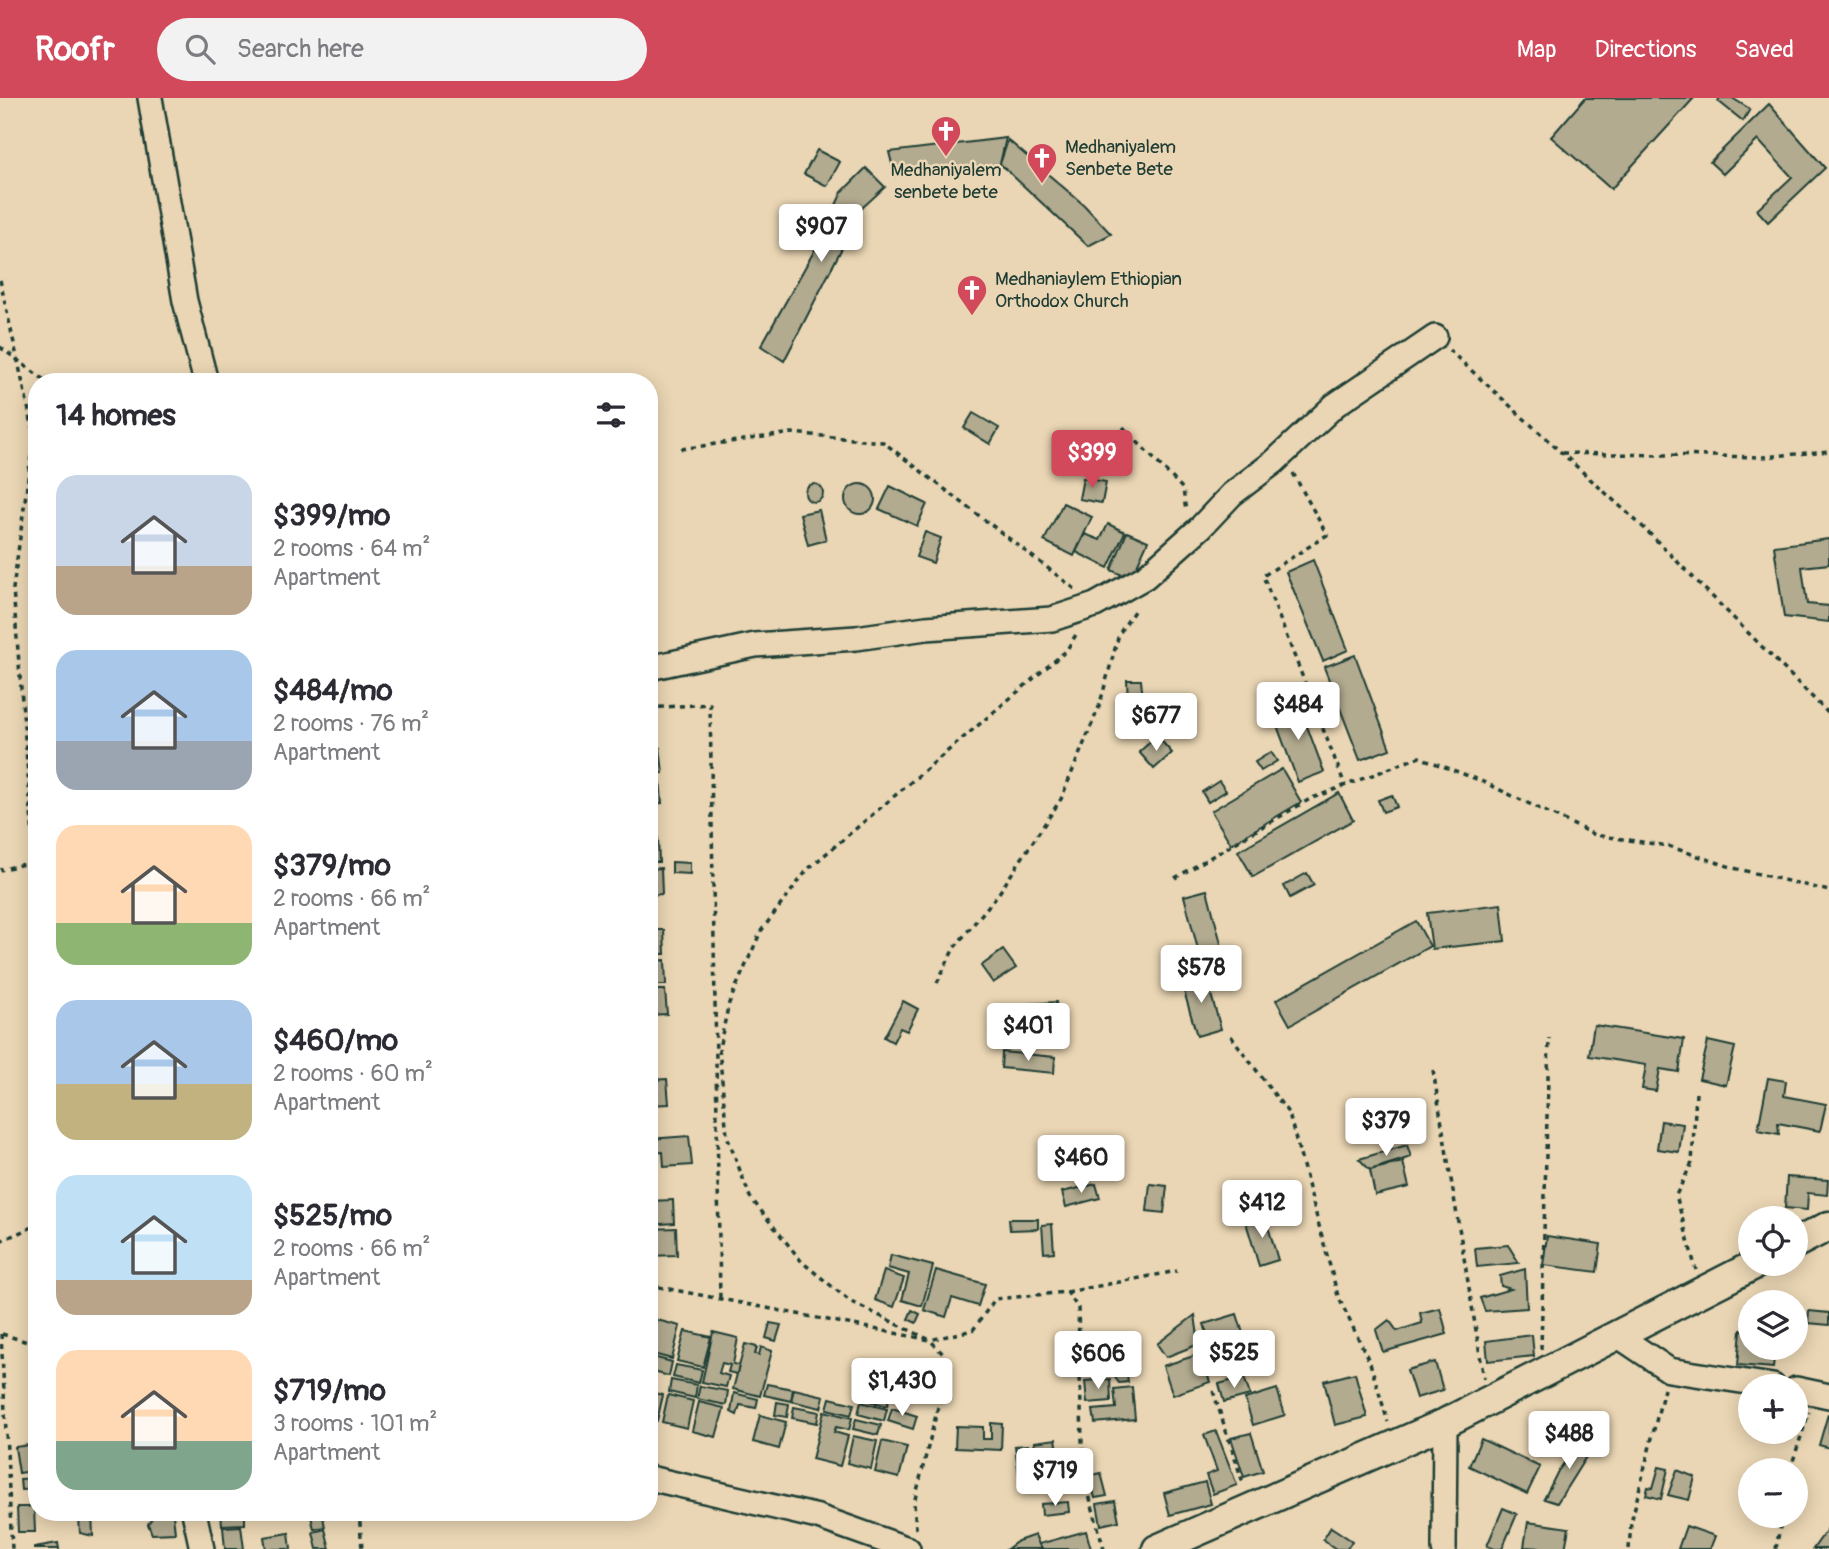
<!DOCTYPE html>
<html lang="en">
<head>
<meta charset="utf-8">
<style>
	body { margin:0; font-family:Pangolin,sans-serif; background:#f2f2f3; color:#2b2b33; height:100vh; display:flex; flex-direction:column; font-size:26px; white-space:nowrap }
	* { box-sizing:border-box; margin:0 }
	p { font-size:23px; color:#7c7c81 }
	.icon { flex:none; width:38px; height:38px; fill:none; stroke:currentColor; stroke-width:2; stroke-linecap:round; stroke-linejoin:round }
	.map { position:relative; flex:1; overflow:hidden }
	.panel { position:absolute; left:28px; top:275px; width:630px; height:1148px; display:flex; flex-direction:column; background:#fff; border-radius:28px; box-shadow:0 4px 18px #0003 }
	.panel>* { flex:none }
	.tools { position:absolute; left:1738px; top:1108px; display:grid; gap:14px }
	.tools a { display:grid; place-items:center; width:70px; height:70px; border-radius:50%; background:#fff; box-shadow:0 4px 18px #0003; font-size:35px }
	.price { position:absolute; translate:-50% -60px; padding:0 16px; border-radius:7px; background:#fff; color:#222; font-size:23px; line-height:46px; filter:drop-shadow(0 2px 4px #0008) }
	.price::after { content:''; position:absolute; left:50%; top:42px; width:21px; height:16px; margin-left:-10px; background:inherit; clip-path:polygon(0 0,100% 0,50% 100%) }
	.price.current { background:#d1495b; color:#fff }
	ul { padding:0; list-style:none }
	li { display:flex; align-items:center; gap:21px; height:175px; padding:0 28px }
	li span { display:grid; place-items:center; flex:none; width:196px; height:140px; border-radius:21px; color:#555 }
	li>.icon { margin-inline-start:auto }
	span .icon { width:84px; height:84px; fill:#fffc; stroke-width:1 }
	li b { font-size:30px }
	h2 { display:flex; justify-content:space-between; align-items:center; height:84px; padding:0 28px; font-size:30px }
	header { display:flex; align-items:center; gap:42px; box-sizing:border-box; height:98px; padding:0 35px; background:#d1495b; color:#fff }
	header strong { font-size:33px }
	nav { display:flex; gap:38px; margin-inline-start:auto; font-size:24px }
	.search { width:490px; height:63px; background:#f2f2f3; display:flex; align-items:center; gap:18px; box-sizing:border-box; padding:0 24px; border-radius:38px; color:#7c7c81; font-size:26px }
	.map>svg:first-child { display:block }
	.building { fill:#b2ab90; stroke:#1f3d34; stroke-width:2 }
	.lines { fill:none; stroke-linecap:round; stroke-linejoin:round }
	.minor-casing { stroke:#1f3d34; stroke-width:28 }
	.tertiary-casing { stroke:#1f3d34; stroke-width:33 }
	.path { stroke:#1f3d34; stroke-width:3.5; stroke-dasharray:5 5; stroke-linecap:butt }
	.minor { stroke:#ead6b4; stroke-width:23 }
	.tertiary { stroke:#ead6b4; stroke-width:28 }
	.labels { text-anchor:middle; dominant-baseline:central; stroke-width:5; stroke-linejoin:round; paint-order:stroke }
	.poi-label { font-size:19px; fill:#1f3d34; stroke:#ead6b4; text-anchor:start }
</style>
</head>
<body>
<header>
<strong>Roofr</strong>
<div class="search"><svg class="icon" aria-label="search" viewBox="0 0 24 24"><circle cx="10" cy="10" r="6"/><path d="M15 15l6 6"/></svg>Search here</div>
<nav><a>Map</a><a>Directions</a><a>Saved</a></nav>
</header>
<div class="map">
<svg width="1829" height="1451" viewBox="0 0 1829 1451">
	<rect width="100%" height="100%" fill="#ead6b4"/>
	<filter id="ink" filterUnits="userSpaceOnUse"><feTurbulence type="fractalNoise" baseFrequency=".0143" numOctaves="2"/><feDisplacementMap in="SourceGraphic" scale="14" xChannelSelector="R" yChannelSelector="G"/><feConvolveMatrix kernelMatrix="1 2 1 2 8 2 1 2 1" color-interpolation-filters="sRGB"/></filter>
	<g filter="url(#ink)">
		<g class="building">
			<polygon points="1585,0 1694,0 1611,91 1551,39"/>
			<polygon points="1720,0 1732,0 1750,11 1743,23 1718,3"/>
			<polygon points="1769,6 1825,70 1768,124 1757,112 1792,79 1758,42 1723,76 1710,64"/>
			<polygon points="1006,40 1000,66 895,78 889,54"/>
			<polygon points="1008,42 1084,107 1111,136 1088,148 1000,66"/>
			<polygon points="817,52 840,64 827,88 804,76"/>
			<polygon points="866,70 885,89 863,109 784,263 761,248 817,148 842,94"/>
			<polygon points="973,315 999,330 990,346 964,330"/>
			<polygon points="1083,380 1106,384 1102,405 1079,401"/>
			<circle cx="860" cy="401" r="15"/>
			<circle cx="814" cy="395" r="9"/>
			<polygon points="890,388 927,406 917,428 879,411"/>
			<polygon points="1063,405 1092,419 1074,458 1044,443"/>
			<polygon points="819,412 826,442 808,447 800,416"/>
			<polygon points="1108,426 1125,434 1108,470 1076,454 1085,436 1100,442"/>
			<polygon points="925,434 941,440 933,465 916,459"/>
			<polygon points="1127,434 1148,443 1131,481 1111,472"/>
			<polygon points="1829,441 1829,466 1802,469 1807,506 1829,508 1829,524 1784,519 1774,448"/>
			<polygon points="1313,462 1348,552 1323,563 1286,474"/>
			<polygon points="1355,557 1390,651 1360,662 1324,569"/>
			<polygon points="1127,582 1141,582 1143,602 1128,603"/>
			<polygon points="1298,604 1324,674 1298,684 1272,614"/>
			<polygon points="649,617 656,617 657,646 649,646"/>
			<polygon points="1157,638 1172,655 1154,671 1139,654"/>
			<polygon points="660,649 663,675 649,676 649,650"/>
			<polygon points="1271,654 1277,663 1261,673 1255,664"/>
			<polygon points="1282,671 1301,704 1231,746 1211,713"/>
			<polygon points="660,679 662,705 649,706 649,680"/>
			<polygon points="1219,683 1226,693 1208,704 1202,694"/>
			<polygon points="1339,695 1353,722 1253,779 1238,753"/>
			<polygon points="1392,697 1397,709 1383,714 1378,702"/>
			<polygon points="649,740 658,740 659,764 649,764"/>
			<polygon points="672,764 690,765 690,776 672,775"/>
			<polygon points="661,770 662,796 649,797 649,771"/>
			<polygon points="1307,775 1314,787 1290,800 1284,788"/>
			<polygon points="1207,792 1223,853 1200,859 1184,798"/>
			<polygon points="1501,806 1505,843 1432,851 1427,815"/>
			<polygon points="1416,823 1430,848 1290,927 1276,902"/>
			<polygon points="649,832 664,832 665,856 649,856"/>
			<polygon points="1003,852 1016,870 993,885 981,868"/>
			<polygon points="665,862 666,887 649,887 649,863"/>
			<polygon points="1205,876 1221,931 1197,938 1181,883"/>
			<polygon points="649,892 665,892 667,916 649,917"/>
			<polygon points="903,903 918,911 907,933 900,930 893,944 884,939"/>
			<polygon points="1056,904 1058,924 1028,926 1026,906"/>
			<polygon points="1022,907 1026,925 1014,928 1017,940 997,944 991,913"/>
			<polygon points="1594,927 1684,941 1679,974 1660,971 1656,993 1642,991 1646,967 1589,958"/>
			<polygon points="1708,943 1735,949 1726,987 1699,981"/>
			<polygon points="1002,954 1055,959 1054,975 1001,970"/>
			<polygon points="1768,980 1786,983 1784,998 1826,1006 1820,1033 1778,1025 1779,1036 1758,1032"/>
			<polygon points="667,981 669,1006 649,1007 649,982"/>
			<polygon points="1405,1003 1416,1035 1389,1045 1378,1013"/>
			<polygon points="1661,1023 1683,1026 1679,1054 1657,1051"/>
			<polygon points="689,1038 692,1067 664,1069 663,1054 649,1055 649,1041"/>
			<polygon points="1407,1047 1411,1059 1370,1072 1359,1061"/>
			<polygon points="1403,1064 1409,1089 1375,1097 1370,1072"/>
			<polygon points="1787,1079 1828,1082 1827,1097 1808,1095 1807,1112 1785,1110"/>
			<polygon points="1096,1086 1100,1100 1066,1109 1062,1094"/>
			<polygon points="1150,1086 1167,1088 1164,1115 1147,1113"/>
			<polygon points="673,1102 674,1125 649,1127 649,1103"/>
			<polygon points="1264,1115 1278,1162 1259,1168 1245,1121"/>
			<polygon points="1009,1121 1038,1121 1038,1131 1010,1132"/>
			<polygon points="1052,1126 1054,1154 1044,1155 1042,1127"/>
			<polygon points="676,1130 677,1157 649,1158 649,1131"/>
			<polygon points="1547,1138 1601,1146 1597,1174 1543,1167"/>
			<polygon points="1508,1147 1519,1165 1477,1169 1475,1150"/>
			<polygon points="891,1157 933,1168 922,1208 902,1202 909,1176 888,1170"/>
			<polygon points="1525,1171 1527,1210 1485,1213 1480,1200 1511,1191 1501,1188 1500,1178"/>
			<polygon points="936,1172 985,1186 978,1208 952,1200 946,1219 924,1212"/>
			<polygon points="884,1173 904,1180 894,1209 875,1202"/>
			<polygon points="1440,1210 1447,1236 1383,1254 1376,1232 1389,1222 1397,1233 1422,1225 1420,1215"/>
			<polygon points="912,1212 920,1216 916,1225 908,1221"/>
			<polygon points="1809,1213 1829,1215 1829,1227 1808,1225"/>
			<polygon points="1237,1216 1246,1245 1213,1254 1204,1226"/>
			<polygon points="1195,1217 1199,1246 1166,1259 1157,1246"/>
			<polygon points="653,1221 680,1228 672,1261 649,1255"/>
			<polygon points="770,1225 781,1227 776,1243 766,1240"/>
			<polygon points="1741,1232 1750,1233 1750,1250 1775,1250 1773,1270 1738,1267"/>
			<polygon points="685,1233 711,1239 703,1269 677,1263"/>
			<polygon points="713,1234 738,1240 733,1266 739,1267 737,1276 728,1274 730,1267 722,1265 719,1275 729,1278 726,1289 702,1284"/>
			<polygon points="1532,1237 1534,1258 1488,1263 1486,1243"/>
			<polygon points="745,1246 757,1249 755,1256 759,1257 761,1249 772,1253 760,1298 733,1291"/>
			<polygon points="1123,1248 1128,1284 1119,1285 1111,1274 1087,1276 1085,1260 1100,1258 1099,1250"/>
			<polygon points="1213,1254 1236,1254 1241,1266 1221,1273"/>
			<polygon points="1200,1256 1210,1284 1173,1297 1163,1268"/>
			<polygon points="649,1258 672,1264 669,1278 649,1273"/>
			<polygon points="1435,1264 1443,1292 1416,1300 1407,1272"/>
			<polygon points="676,1267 702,1272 699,1285 673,1279"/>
			<polygon points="871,1273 894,1280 887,1308 863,1301"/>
			<polygon points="1355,1275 1367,1319 1335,1327 1324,1283"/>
			<polygon points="1244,1279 1250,1297 1224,1304 1219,1286"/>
			<polygon points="1110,1281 1111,1303 1087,1305 1085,1283"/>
			<polygon points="671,1282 697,1287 695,1300 669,1294"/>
			<polygon points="767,1286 793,1291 791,1303 764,1297"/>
			<polygon points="700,1288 728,1293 726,1307 697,1301"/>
			<polygon points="1132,1289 1135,1321 1095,1325 1093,1312 1116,1310 1114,1291"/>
			<polygon points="794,1291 824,1298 821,1310 791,1303"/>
			<polygon points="1277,1291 1285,1317 1253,1327 1245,1301"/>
			<polygon points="649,1294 663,1297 657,1323 649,1322"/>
			<polygon points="734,1295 758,1301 756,1310 740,1307 737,1317 731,1314"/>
			<polygon points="668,1297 693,1303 687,1330 662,1324"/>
			<polygon points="830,1300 854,1306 851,1317 827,1311"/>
			<polygon points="699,1304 724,1310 716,1339 692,1333"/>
			<polygon points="777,1304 789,1306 787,1319 775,1317"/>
			<polygon points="861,1304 887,1311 884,1323 858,1316"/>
			<polygon points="794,1309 819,1314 817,1325 792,1320"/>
			<polygon points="892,1310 917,1318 913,1331 888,1323"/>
			<polygon points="824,1313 852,1320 849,1332 836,1329 834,1334 848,1338 840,1368 812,1361"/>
			<polygon points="1828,1316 1829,1316 1829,1350 1819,1347"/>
			<polygon points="760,1317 786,1324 779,1351 753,1344"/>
			<polygon points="856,1321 881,1327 878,1337 853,1331"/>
			<polygon points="991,1325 1002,1326 1001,1352 955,1350 956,1328 983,1329 983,1341 991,1341"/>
			<polygon points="1216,1333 1237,1387 1213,1396 1206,1377 1217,1373 1204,1337"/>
			<polygon points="1251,1335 1263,1373 1244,1379 1231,1340"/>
			<polygon points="853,1338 877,1343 871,1371 847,1365"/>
			<polygon points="1584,1339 1594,1346 1557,1405 1544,1401 1558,1373"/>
			<polygon points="1056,1341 1061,1369 1038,1372 1034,1344"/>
			<polygon points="1481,1341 1540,1369 1527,1396 1469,1368"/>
			<polygon points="882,1343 907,1349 899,1380 875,1374"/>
			<polygon points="36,1346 37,1372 19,1375 15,1349"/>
			<polygon points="1028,1347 1034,1390 1021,1391 1015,1348"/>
			<polygon points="1659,1369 1668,1371 1661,1401 1646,1397 1648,1389 1653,1390"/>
			<polygon points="1677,1372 1695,1379 1689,1402 1668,1397"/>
			<polygon points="1101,1375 1107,1398 1095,1400 1089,1378"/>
			<polygon points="37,1380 37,1391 21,1392 20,1381"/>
			<polygon points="1205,1384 1211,1406 1170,1417 1164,1395"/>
			<polygon points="1115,1403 1119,1423 1101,1427 1097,1406"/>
			<polygon points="1068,1404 1069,1414 1042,1417 1041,1406"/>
			<polygon points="17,1409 34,1409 35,1434 18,1434"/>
			<polygon points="1503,1410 1517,1416 1502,1451 1495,1451 1487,1448"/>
			<polygon points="92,1414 93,1438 80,1435 79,1420"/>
			<polygon points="156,1414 173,1416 175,1435 152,1436 148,1426"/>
			<polygon points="221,1414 245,1414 245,1426 222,1427"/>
			<polygon points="310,1414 322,1414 325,1429 314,1431"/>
			<polygon points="1528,1424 1569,1430 1565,1451 1524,1449"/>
			<polygon points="241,1428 244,1451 225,1451 223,1429"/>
			<polygon points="1686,1428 1715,1438 1710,1451 1678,1451"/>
			<polygon points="1331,1429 1352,1443 1347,1451 1336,1451 1323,1442"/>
			<polygon points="1828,1430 1829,1451 1813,1451"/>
			<polygon points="325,1431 330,1451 317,1451 313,1434"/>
			<polygon points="1086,1433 1091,1451 1042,1451 1039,1446"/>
			<polygon points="289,1435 291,1451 266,1451 264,1439"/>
			<polygon points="1035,1437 1041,1451 1007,1451 1018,1443"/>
			<polygon points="58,1445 59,1451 34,1451 34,1449"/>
		</g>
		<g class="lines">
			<g class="minor-casing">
				<g id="minor">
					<polyline points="150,0 185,203 206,284"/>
					<polyline points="649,570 755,547 856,540 926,530 1052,521 1095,507 1145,479 1200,430 1232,396 1274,364 1335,307 1435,239"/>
					<polyline points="1617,1237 1669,1272 1773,1288"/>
					<polyline points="1796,1291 1829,1298"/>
					<polyline points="649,1380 818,1419 908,1451"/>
					<polyline points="194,1414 202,1451"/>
					<polyline points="1444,1451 1445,1325"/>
				</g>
			</g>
			<g class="tertiary-casing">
				<g id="tertiary">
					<polyline points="1796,1145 1829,1128"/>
					<polyline points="1157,1451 1445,1325 1756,1166"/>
				</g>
			</g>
			<g class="path">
				<polyline points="0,182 34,336 13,491 35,763 0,772"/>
				<polyline points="0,249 47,284"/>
				<polyline points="1449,252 1644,430 1829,616"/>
				<polyline points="1123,329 1183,391 1186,414"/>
				<polyline points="681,351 792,335 883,344 1075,491"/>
				<polyline points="1562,355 1763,359 1829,353"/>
				<polyline points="1293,375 1327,437 1263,478 1345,687"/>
				<polyline points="649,610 710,606 720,1202"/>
				<polyline points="1175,780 1310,701 1419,659 1479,682 1595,737 1668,748 1734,770 1829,793"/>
				<polyline points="937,885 954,850 999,795 1061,701 1099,609 1119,536 1136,510"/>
				<polyline points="1231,938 1289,1016 1338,1198 1370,1265 1388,1324"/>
				<polyline points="1433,972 1484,1281"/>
				<polyline points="1696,995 1692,1065 1676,1097 1696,1172"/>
				<polyline points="0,1143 37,1127"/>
				<polyline points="649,1187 930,1242 973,1232 995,1201 1067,1194 1078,1210 1083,1375 1104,1451"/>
				<polyline points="1067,1194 1177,1173"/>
				<polyline points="1,1236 12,1451"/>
				<polyline points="2,1236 37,1247"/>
				<polyline points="1541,1251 1549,940"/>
				<polyline points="1213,1293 1244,1388"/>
				<polyline points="1790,1372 1809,1314"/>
				<polyline points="359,1414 362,1451"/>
				<polyline points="916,1431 914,1405 942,1293 944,1257 930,1242 851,1204 802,1164 750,1099 727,1038 719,950 729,905 761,833 808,771 1066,553 1077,535"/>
				<polyline points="1629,1451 1631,1425 1664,1291"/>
				<polyline points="1776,1451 1782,1418"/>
			</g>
			<use href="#minor" class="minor"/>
			<use href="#tertiary" class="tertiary"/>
		</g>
	</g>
	<defs>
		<g id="church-pin" transform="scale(1.575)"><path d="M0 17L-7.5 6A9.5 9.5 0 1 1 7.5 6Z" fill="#d1495b" stroke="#ead6b4"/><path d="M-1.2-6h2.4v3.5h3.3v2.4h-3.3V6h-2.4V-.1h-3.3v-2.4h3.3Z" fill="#fff"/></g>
	</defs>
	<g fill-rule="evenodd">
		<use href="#church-pin" x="946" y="33"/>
		<use href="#church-pin" x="1042" y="60"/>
		<use href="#church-pin" x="972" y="192"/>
	</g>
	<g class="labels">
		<g class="poi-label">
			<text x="1065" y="49">Medhaniyalem<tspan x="1065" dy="22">Senbete Bete</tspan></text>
			<text x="946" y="72" text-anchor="middle">Medhaniyalem<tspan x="946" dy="22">senbete bete</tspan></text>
			<text x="995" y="181">Medhaniaylem Ethiopian<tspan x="995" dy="22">Orthodox Church</tspan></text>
		</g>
	</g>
</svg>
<div class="tools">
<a><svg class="icon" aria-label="locate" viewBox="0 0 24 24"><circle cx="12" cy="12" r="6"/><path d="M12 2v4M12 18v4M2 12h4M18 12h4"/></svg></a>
<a><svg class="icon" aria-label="layers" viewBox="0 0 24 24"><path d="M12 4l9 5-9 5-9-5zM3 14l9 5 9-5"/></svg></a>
<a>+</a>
<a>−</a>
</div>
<b class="price" style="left:821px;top:166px">$907</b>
<b class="price current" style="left:1092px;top:392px">$399</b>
<b class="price" style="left:1298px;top:644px">$484</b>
<b class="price" style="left:1156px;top:655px">$677</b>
<b class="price" style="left:1201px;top:907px">$578</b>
<b class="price" style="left:1028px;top:965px">$401</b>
<b class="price" style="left:1386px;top:1060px">$379</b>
<b class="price" style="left:1081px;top:1097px">$460</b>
<b class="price" style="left:1262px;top:1142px">$412</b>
<b class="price" style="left:1234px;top:1292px">$525</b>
<b class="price" style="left:1098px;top:1293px">$606</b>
<b class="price" style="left:902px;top:1320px">$1,430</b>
<b class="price" style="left:1569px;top:1373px">$488</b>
<b class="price" style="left:1055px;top:1410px">$719</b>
<section class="panel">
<h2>14 homes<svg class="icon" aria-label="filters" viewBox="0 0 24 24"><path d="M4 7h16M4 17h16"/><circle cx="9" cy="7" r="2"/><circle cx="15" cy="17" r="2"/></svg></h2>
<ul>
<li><span style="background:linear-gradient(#c9d6e8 65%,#b9a48a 0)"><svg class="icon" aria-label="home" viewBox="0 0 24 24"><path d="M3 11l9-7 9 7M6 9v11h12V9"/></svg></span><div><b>$399/mo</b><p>2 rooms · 64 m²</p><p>Apartment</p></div></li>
<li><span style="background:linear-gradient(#a9c7e8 65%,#9aa5b1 0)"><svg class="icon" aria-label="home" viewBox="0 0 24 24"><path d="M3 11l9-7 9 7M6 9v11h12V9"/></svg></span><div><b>$484/mo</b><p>2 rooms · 76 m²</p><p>Apartment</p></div></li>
<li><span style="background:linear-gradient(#ffd9b3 70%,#8fb573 0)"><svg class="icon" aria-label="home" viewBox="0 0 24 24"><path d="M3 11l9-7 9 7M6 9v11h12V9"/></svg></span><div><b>$379/mo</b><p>2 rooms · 66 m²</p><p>Apartment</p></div></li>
<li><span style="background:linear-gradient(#a9c7e8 60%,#c2b280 0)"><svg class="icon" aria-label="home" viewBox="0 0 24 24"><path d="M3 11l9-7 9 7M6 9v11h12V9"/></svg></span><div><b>$460/mo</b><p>2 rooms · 60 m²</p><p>Apartment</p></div></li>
<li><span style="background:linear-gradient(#bfe0f5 75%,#b9a48a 0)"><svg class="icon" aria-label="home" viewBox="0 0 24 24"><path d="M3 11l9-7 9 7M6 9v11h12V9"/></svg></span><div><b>$525/mo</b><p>2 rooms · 66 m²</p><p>Apartment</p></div></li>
<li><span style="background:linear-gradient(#ffd9b3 65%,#7fa58c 0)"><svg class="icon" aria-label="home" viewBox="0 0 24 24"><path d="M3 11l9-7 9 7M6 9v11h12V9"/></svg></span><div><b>$719/mo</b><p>3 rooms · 101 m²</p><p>Apartment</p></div></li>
</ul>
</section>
</div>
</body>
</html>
